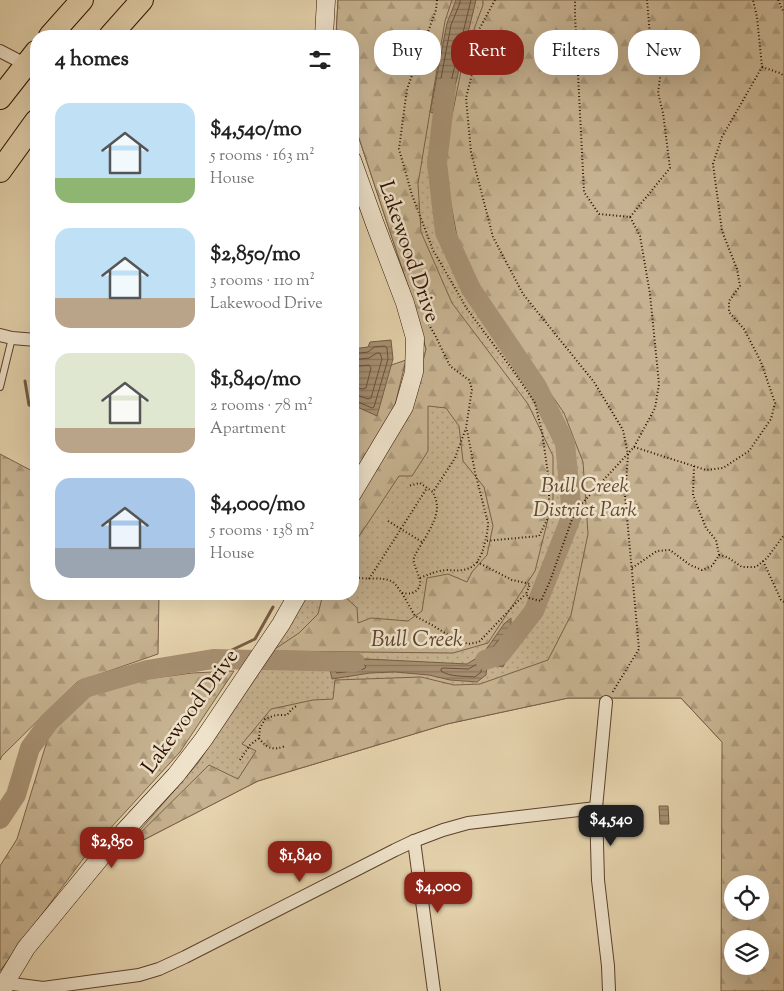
<!DOCTYPE html>
<html lang="en">
<head>
<meta charset="utf-8">
<style>
	body { margin:0; font-family:"Sorts Mill Goudy",serif; background:#f6f6f6; color:#222; height:100vh; display:flex; flex-direction:column; font-size:19px; white-space:nowrap }
	* { box-sizing:border-box; margin:0 }
	p { font-size:16px; color:#767676 }
	.icon { flex:none; width:28px; height:28px; fill:none; stroke:currentColor; stroke-width:2; stroke-linecap:round; stroke-linejoin:round }
	.map { position:relative; flex:1; overflow:hidden }
	.drawer { position:absolute; left:30px; top:30px; width:329px; height:570px; display:flex; flex-direction:column; background:#fff; border-radius:20px; box-shadow:0 5px 20px #0002 }
	.drawer>* { flex:none }
	.banner { position:absolute; left:374px; top:30px; width:335px; height:45px; display:flex; gap:10px }
	.tools { position:absolute; left:724px; top:875px; display:grid; gap:10px }
	.tools a { display:grid; place-items:center; width:45px; height:45px; border-radius:50%; background:#fff; box-shadow:0 5px 20px #0002; font-size:25px }
	.price { position:absolute; translate:-50% -42px; padding:0 11px; border-radius:10px; background:#8f2418; color:#fff; font-size:16px; line-height:32px; filter:drop-shadow(0 1px 2px #0008) }
	.price::after { content:''; position:absolute; left:50%; top:30px; width:15px; height:11px; margin-left:-8px; background:inherit; clip-path:polygon(0 0,100% 0,50% 100%) }
	.price.current { background:#222; color:#fff }
	ul { padding:0; list-style:none }
	li { display:flex; align-items:center; gap:15px; height:125px; padding:0 25px }
	li span { display:grid; place-items:center; flex:none; width:140px; height:100px; border-radius:15px; color:#555 }
	li>.icon { margin-inline-start:auto }
	span .icon { width:60px; height:60px; fill:#fffc; stroke-width:1 }
	li b { font-size:21px }
	h2 { display:flex; justify-content:space-between; align-items:center; height:60px; padding:0 25px; font-size:21px }
	.pill { padding:0 18px; border-radius:20px; background:#fff; box-shadow:0 5px 20px #0002; font-size:18px; line-height:45px }
	.pill.current { background:#8f2418; color:#fff }
	.map>svg:first-child { display:block }
	.green { fill:url(#green-dots); stroke:#7a6048 }
	.forest { fill:url(#forest-firs); stroke:#7a6048; fill-rule:evenodd }
	.water { fill:url(#water-rules); stroke:#765c44 }
	.lines { fill:none; stroke-linecap:round; stroke-linejoin:round }
	.shore { stroke:#6a5039; stroke-width:1 }
	.stream { stroke:#765c44; stroke-width:3 }
	.river { stroke:#a69072; stroke-width:20 }
	.lane-casing { stroke:#5b402b; stroke-width:8 }
	.street-casing { stroke:#5b402b; stroke-width:14 }
	.secondary-casing { stroke:#2d0f00; stroke-width:19 }
	.highway-casing { stroke:#2d0f00; stroke-width:24 }
	.path { stroke:#2d0f00; stroke-width:2; stroke-dasharray:1 2.5; stroke-linecap:butt }
	.lane { stroke:#eee2ca; stroke-width:6 }
	.street { stroke:#eee2ca; stroke-width:12 }
	.secondary { stroke:#eee2ca; stroke-width:18 }
	.highway { stroke:#e5d3ad; stroke-width:22 }
	.labels { text-anchor:middle; dominant-baseline:central; stroke-width:5; stroke-linejoin:round; paint-order:stroke }
	.street-label { font-size:21px; fill:#2d0f00; stroke:#eee2ca }
	.park-label { font-size:21px; font-style:italic; fill:#634832; stroke:#eee2ca }
	.water-label { font-size:22px; font-style:italic; fill:#5d432e; stroke:#eee2ca }
</style>
</head>
<body>
<div class="map">
<svg width="784" height="991" viewBox="0 0 784 991">
	<defs>
		<pattern id="green-dots" width="8" height="8" patternUnits="userSpaceOnUse" patternTransform="scale(1.25)"><rect width="8" height="8" fill="#c6b290"/><path d="M2 2h.1M6 6h.1" fill="none" stroke="#aa987a" stroke-width="1.8" stroke-linecap="round"/></pattern>
		<pattern id="forest-firs" width="22" height="20" patternUnits="userSpaceOnUse" patternTransform="scale(1.25)"><rect width="22" height="20" fill="#c6b290"/><path d="M5 1l3.5 6h-7zM16 11l3.5 6h-7z" fill="#aa987a"/></pattern>
		<pattern id="water-rules" width="6" height="5" patternUnits="userSpaceOnUse" patternTransform="scale(1.25)"><rect width="6" height="5" fill="#a69072"/><path d="M0 2.5h6" fill="none" stroke="#88745b"/></pattern>
	</defs>
	<rect width="100%" height="100%" fill="#e5d3ad"/>
	<filter id="stains"><feTurbulence type="fractalNoise" baseFrequency=".004" numOctaves="4"/><feColorMatrix values="0 0 0 0 .2 0 0 0 0 .09 0 0 0 0 .02 0 0 0 .5 -.17"/></filter>
	<radialGradient id="worn" r=".72"><stop offset=".6" stop-color="#630" stop-opacity="0"/><stop offset="1" stop-color="#630" stop-opacity=".3"/></radialGradient>
	<polygon class="green" points="338,0 784,0 722,742 681,698 568,698 447,724 258,781 122,851 198,763 291,622 306,594 352,594 353,509 414,399 426,349 413,301 353,120 352,36 336,36"/>
	<g class="forest">
		<polygon points="338,0 452,0 445,21 418,184 421,232 452,303 528,404 553,456 553,499 535,571 488,643 453,653 272,651 299,633 318,614 323,594 342,594 357,608 358,623 371,618 408,621 422,611 427,578 448,574 467,582 472,572 487,555 493,526 484,487 463,461 459,426 446,408 428,406 428,451 412,476 399,476 354,544 353,544 353,509 414,399 426,349 413,301 353,120 352,36 336,36"/>
		<path d="M 483,0 L 784,0 L 784,991 L 721,991 L 722,742 L 681,698 L 568,698 L 447,724 L 258,781 L 122,851 L 209,765 L 238,779 L 256,751 L 242,744 L 271,709 L 313,700 L 333,699 L 335,680 L 421,677 L 454,685 L 480,684 L 548,660 L 571,615 L 588,534 L 583,462 L 564,413 L 476,286 L 458,242 L 443,161 L 464,56 L 483,5 ZM 732,884 L 760,884 L 760,911 L 732,911 ZM 732,939 L 760,939 L 760,966 L 732,966 Z"/>
		<polygon points="406,360 394,409 353,480 353,378"/>
		<polygon points="0,454 36,473 36,594 159,594 158,654 77,682 2,756 0,760"/>
		<polygon points="234,671 180,752 86,855 0,971 0,866 17,839 51,728 92,686 192,673"/>
	</g>
	<g class="water">
		<polygon points="456,0 476,0 448,115 430,112 447,23"/>
		<polygon points="391,340 393,359 377,416 353,405 353,349 368,347 370,342"/>
		<polygon points="511,618 511,625 507,635 508,656 503,667 494,665 487,667 486,675 477,682 450,680 429,675 395,672 370,673 332,679 327,657 467,664 483,654 504,624"/>
		<polygon points="659,806 668,806 669,824 660,824"/>
	</g>
	<g class="lines">
		<g class="shore">
			<polyline points="460,0 460,3 451,25 436,105 437,108 444,108 445,106 471,0"/>
			<polyline points="352,354 368,352 374,347 385,346 387,348 388,359 374,407 372,408 356,401 352,400"/>
			<polyline points="352,360 369,358 377,353 380,353 382,359 371,398 368,399 357,395 352,394"/>
			<polyline points="352,367 369,365 371,368 366,388 363,389 352,387"/>
			<polygon points="499,640 501,641 503,655 501,660 499,661 487,661 486,657"/>
			<polygon points="337,663 364,664 366,667 364,669 337,673 335,671 334,665"/>
			<path d="M 479,663 L 482,664 L 481,672 L 475,677 C 464,676 450,677 441,671 L 441,669 L 443,668 L 468,669 Z"/>
		</g>
		<g class="stream">
			<polyline points="25,381 29,405 36,407"/>
			<polyline points="213,659 255,639 273,607"/>
		</g>
		<g class="river">
			<polyline points="446,87 437,163 445,232 471,289 536,385 565,443 572,515 534,611 500,655 485,660"/>
			<polyline points="0,819 16,795 30,748 49,722 85,688 147,670 213,659 355,662"/>
		</g>
		<g class="lane-casing">
			<polyline id="lane" points="0,387 12,338"/>
		</g>
		<g class="street-casing">
			<g id="street">
				<polyline points="0,51 25,64"/>
				<polyline points="0,335 12,338 36,340"/>
				<polyline points="606,702 596,808 598,880 608,966 609,991"/>
				<polyline points="414,841 434,991"/>
				<polyline points="5,983 43,988 139,975 159,969 185,957 395,850 414,841 443,830 468,823 596,808"/>
			</g>
		</g>
		<g class="secondary-casing">
			<g id="secondary">
				<polyline points="324,36 326,0"/>
				<polyline points="352,160 375,224 405,303 415,338 414,372 404,407 352,494"/>
				<polyline points="3,991 5,983 26,948 106,851 176,775 203,740 281,624 298,594"/>
			</g>
		</g>
		<g class="highway-casing">
			<g id="highway">
				<polyline points="50,36 82,0"/>
				<polyline points="110,36 142,0"/>
				<polyline points="0,98 36,52"/>
				<polyline points="0,171 36,121"/>
			</g>
		</g>
		<g class="path">
			<polyline points="437,0 436,10 407,89 399,149 412,195 433,250 467,309 515,373 535,403 542,432 549,481 549,516 539,536 485,541"/>
			<polyline points="495,0 476,35 473,70 466,98 471,152 493,237 523,294 594,382 623,430 628,455 625,495 639,649 612,693"/>
			<polyline points="778,0 784,13"/>
			<polyline points="762,67 780,73 784,76"/>
			<polyline points="630,217 670,168 663,113 658,93 660,78 659,59 651,47 647,0"/>
			<polyline points="425,318 435,335 450,366 469,380 472,389 466,428 455,458 433,492"/>
			<polyline points="634,447 706,470 723,468 749,451 771,419 775,403 761,362 744,329 729,312 729,301 740,286 737,269 722,231 713,164 722,137 762,67 757,17 753,0"/>
			<polyline points="694,466 693,495 706,528 716,540 719,555"/>
			<polyline points="549,516 575,511"/>
			<polyline points="388,521 422,542"/>
			<polyline points="763,561 781,600 784,602"/>
			<polyline points="477,562 512,580 530,584 526,594 529,598 541,601 550,581 575,511 634,447 655,408 659,384 650,294 640,236 630,217 599,214 584,192 575,15 575,0"/>
			<polyline points="632,568 657,551 670,550 690,565 702,570 712,566 719,555 727,557 742,567 756,567 767,558 784,535"/>
			<path d="M 352,576 C 365,581 381,576 391,581 C 396,583 398,589 402,593 C 408,594 414,594 418,589 C 425,580 412,568 414,557 C 421,543 437,523 437,507 C 437,502 435,497 433,492 L 420,483 L 408,486"/>
			<path d="M 420,578 C 429,574 437,571 446,570 C 452,570 457,571 462,570 C 476,569 481,557 484,546 C 486,538 488,531 488,523 L 475,472 L 467,430"/>
			<polyline points="369,579 427,488"/>
			<polyline points="402,593 415,616 432,625 453,638 468,644 479,642 517,602 526,594"/>
			<path d="M 259,738 C 266,748 273,751 285,746"/>
			<polyline points="240,760 250,745 259,738 260,728 265,719 276,715 287,715 292,709 298,705"/>
		</g>
		<use href="#lane" class="lane"/>
		<use href="#street" class="street"/>
		<use href="#secondary" class="secondary"/>
		<use href="#highway" class="highway"/>
	</g>
	<g class="labels">
		<g class="street-label">
			<text transform="translate(408 252) rotate(71)">Lakewood Drive</text>
			<text transform="translate(191 712) rotate(-54)">Lakewood Drive</text>
		</g>
		<g class="park-label">
			<text x="585" y="487">Bull Creek<tspan x="585" dy="24">District Park</tspan></text>
		</g>
		<g class="water-label">
			<text x="417" y="641">Bull Creek</text>
		</g>
	</g>
	<rect width="100%" height="100%" filter="url(#stains)"/>
	<rect width="100%" height="100%" fill="url(#worn)"/>
</svg>
<div class="tools">
<a><svg class="icon" aria-label="locate" viewBox="0 0 24 24"><circle cx="12" cy="12" r="6"/><path d="M12 2v4M12 18v4M2 12h4M18 12h4"/></svg></a>
<a><svg class="icon" aria-label="layers" viewBox="0 0 24 24"><path d="M12 4l9 5-9 5-9-5zM3 14l9 5 9-5"/></svg></a>
</div>
<b class="price current" style="left:611px;top:847px">$4,540</b>
<b class="price" style="left:112px;top:869px">$2,850</b>
<b class="price" style="left:300px;top:883px">$1,840</b>
<b class="price" style="left:438px;top:914px">$4,000</b>
<div class="banner">
<a class="pill">Buy</a>
<a class="pill current">Rent</a>
<a class="pill">Filters</a>
<a class="pill">New</a>
</div>
<section class="drawer">
<h2>4 homes<svg class="icon" aria-label="filters" viewBox="0 0 24 24"><path d="M4 7h16M4 17h16"/><circle cx="9" cy="7" r="2"/><circle cx="15" cy="17" r="2"/></svg></h2>
<ul>
<li><span style="background:linear-gradient(#bfe0f5 75%,#8fb573 0)"><svg class="icon" aria-label="home" viewBox="0 0 24 24"><path d="M3 11l9-7 9 7M6 9v11h12V9"/></svg></span><div><b>$4,540/mo</b><p>5 rooms · 163 m²</p><p>House</p></div></li>
<li><span style="background:linear-gradient(#bfe0f5 70%,#b9a48a 0)"><svg class="icon" aria-label="home" viewBox="0 0 24 24"><path d="M3 11l9-7 9 7M6 9v11h12V9"/></svg></span><div><b>$2,850/mo</b><p>3 rooms · 110 m²</p><p>Lakewood Drive</p></div></li>
<li><span style="background:linear-gradient(#dfe7d0 75%,#b9a48a 0)"><svg class="icon" aria-label="home" viewBox="0 0 24 24"><path d="M3 11l9-7 9 7M6 9v11h12V9"/></svg></span><div><b>$1,840/mo</b><p>2 rooms · 78 m²</p><p>Apartment</p></div></li>
<li><span style="background:linear-gradient(#a9c7e8 70%,#9aa5b1 0)"><svg class="icon" aria-label="home" viewBox="0 0 24 24"><path d="M3 11l9-7 9 7M6 9v11h12V9"/></svg></span><div><b>$4,000/mo</b><p>5 rooms · 138 m²</p><p>House</p></div></li>
</ul>
</section>
</div>
</body>
</html>
